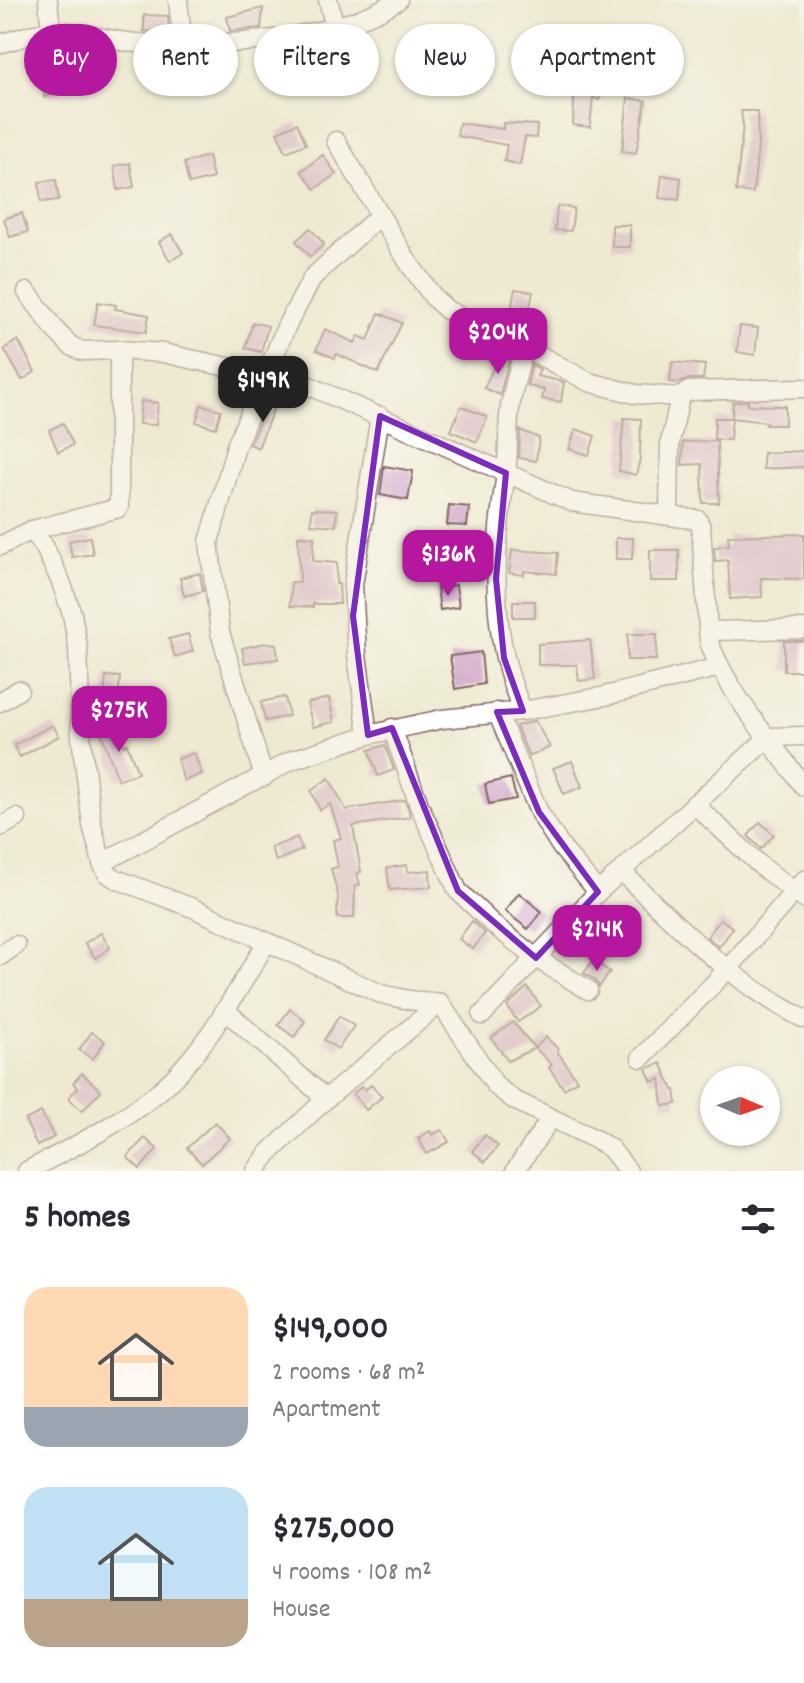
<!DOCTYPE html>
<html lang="en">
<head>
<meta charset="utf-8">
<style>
	body { margin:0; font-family:Dekko,sans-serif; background:#f7f7f7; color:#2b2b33; height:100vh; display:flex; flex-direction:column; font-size:30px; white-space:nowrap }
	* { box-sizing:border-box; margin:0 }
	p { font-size:26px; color:#7c7c81 }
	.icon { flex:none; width:44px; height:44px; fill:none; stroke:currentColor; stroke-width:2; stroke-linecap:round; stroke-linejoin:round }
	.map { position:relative; height:1171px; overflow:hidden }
	.panel { display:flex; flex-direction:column; background:#fff; flex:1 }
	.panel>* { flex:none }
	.banner { position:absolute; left:24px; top:24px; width:756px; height:72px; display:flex; gap:16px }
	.needle { width:52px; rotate:92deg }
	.tools { position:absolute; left:700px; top:1066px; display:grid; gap:16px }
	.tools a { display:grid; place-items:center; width:80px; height:80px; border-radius:50%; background:#fff; box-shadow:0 2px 6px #0004; font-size:40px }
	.price { position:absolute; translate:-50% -68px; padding:0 18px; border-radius:16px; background:#b5179e; color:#fff; font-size:26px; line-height:52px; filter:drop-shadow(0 2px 4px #0008) }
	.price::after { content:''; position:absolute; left:50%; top:48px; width:24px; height:18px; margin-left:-12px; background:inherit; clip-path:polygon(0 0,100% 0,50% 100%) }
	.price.on { background:#222; color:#fff }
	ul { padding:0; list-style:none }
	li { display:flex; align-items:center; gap:24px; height:200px; padding:0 24px }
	li span { display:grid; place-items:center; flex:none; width:224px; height:160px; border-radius:24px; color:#555 }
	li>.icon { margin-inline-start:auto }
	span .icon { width:96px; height:96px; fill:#fffc; stroke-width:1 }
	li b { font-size:34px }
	h2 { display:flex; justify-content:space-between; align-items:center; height:96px; padding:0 24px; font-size:34px }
	.tag { padding:0 28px; border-radius:36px; background:#fff; box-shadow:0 2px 6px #0004; font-size:28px; line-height:72px }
	.tag.on { background:#b5179e; color:#fff }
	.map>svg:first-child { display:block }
	.building { fill:#d2a8c8 }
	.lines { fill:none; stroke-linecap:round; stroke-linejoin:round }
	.street-casing { stroke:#836665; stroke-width:21 }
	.street { stroke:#fff; stroke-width:18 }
	.marked { fill:none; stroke:#7b2cbf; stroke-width:6; stroke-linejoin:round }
</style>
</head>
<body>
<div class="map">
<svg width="804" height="1171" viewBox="0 0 804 1171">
	<rect width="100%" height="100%" fill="#fff"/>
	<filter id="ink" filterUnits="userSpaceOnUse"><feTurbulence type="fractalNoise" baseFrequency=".0125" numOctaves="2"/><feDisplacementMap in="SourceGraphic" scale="16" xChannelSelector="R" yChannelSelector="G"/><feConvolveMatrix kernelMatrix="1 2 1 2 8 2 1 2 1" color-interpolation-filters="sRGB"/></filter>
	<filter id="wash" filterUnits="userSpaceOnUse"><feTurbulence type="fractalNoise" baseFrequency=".006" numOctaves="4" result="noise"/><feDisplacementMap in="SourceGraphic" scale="32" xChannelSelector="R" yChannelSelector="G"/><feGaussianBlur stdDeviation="1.8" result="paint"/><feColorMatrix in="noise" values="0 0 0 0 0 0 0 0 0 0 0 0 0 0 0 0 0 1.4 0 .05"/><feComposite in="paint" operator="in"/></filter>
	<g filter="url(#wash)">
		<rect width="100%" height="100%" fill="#eeead1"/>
		<g id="blocks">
			<g class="building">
				<polygon points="263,8 261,28 230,31 227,17"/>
				<polygon points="144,15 168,16 169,32 144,31"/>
				<polygon points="322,42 325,55 281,61 279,50"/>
				<polygon points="575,71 606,82 599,100 593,97 590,127 573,125"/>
				<polygon points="45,73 61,74 60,94 44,97"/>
				<polygon points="628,98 646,101 636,153 622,151"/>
				<polygon points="741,111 757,111 758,146 753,193 736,191 743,125"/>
				<polygon points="297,123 306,144 286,152 277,132"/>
				<polygon points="459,123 503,129 503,123 537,125 536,138 525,137 520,165 504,161 507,145 457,136"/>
				<polygon points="323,155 336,174 315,189 301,171"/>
				<polygon points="208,156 213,178 189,184 184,163"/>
				<polygon points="130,163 134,187 118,190 114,166"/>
				<polygon points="662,175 681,178 679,200 659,198"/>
				<polygon points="56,180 59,200 41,202 39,182"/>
				<polygon points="557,206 574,208 571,231 555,230"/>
				<polygon points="22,213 28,232 10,237 4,219"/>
				<rect x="612" y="225" width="18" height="22"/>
				<polygon points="310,228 324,244 310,257 296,241"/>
				<polygon points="172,234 183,253 170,261 159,242"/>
				<polygon points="515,289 533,292 525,330 508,326"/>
				<polygon points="98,302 116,305 115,309 149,315 146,332 94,325"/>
				<polygon points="379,313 402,323 378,373 337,354 335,358 316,350 325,329 355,343 358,336 368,340"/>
				<polygon points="253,322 268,326 261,352 245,348"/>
				<polygon points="740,326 758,328 755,355 737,352"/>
				<polygon points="18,340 35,372 22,380 4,349"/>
				<polygon points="499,355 509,359 500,395 484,388"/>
				<polygon points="672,362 705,365 703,379 688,379 679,383 670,382"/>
				<polygon points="532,365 540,369 537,376 564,382 561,402 542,399 544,390 527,385"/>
				<polygon points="269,399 276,402 258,448 250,444"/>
				<polygon points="141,401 158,403 156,425 139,424"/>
				<polygon points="748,401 748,405 785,406 785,425 766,425 767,422 732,418 733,402"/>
				<polygon points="201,405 221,410 216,428 196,422"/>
				<polygon points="461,406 487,417 477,442 451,431"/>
				<polygon points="624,418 641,419 640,459 636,475 619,471"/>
				<polygon points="715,418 732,418 730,440 714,439"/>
				<polygon points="63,423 73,445 58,452 49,430"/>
				<polygon points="576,429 595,436 589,455 569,449"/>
				<polygon points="520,430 539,438 536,461 519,458"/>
				<polygon points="717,441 719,503 703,503 702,464 682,465 683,442"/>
				<polygon points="804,451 804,467 763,469 763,453"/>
				<polygon points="384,466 413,471 408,500 380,495"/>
				<polygon points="449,505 469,507 467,526 447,525"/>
				<polygon points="312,509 337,510 336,526 311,524"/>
				<polygon points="804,534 804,579 761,578 762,597 730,599 728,560 715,561 714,547 729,545 728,536"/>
				<polygon points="298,536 314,537 313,561 337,563 336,584 339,584 340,604 313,604 313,607 290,606 291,582 300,582"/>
				<polygon points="90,537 93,554 72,557 69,541"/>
				<polygon points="616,538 633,538 632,559 616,559"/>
				<polygon points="512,550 558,553 556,574 524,571 524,575 509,573"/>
				<rect x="650" y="550" width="29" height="31"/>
				<polygon points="200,573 203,591 184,596 180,578"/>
				<polygon points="456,585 459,607 440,610 437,588"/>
				<rect x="513" y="601" width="22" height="16"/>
				<polygon points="188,634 193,651 175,657 169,639"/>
				<polygon points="628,634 657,634 656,660 627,660"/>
				<polygon points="590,640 595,679 579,681 577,665 538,665 538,644"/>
				<rect x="784" y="641" width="20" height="30"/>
				<polygon points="266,643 276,644 278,659 245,663 242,648"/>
				<polygon points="481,652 484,684 455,689 450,656"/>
				<polygon points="106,676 120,677 118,701 104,700"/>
				<polygon points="285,697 289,716 265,721 261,702"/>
				<polygon points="329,698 334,722 313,727 307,703"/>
				<polygon points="535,721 550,747 529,757 516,726"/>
				<polygon points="53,725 59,736 20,757 14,745"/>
				<polygon points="118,726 124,745 127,744 138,773 118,780 101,732"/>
				<polygon points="385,745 394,770 378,776 369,750"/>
				<polygon points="194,753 202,774 184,781 177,759"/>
				<polygon points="572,761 582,787 564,794 553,768"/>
				<polygon points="329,778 346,810 405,800 409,811 410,817 353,826 361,872 357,873 360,885 355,886 354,918 337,918 338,895 331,869 338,867 333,840 341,838 330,804 320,810 311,791"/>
				<polygon points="511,778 516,799 489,804 485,784"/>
				<polygon points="760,822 774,835 761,849 748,836"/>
				<polygon points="297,837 302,850 276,861 271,848"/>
				<polygon points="407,865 408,872 430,870 431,887 390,890 387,868"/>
				<polygon points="519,893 542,912 528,929 505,911"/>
				<polygon points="721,919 733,928 719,947 707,937"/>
				<polygon points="472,921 485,933 473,949 459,939"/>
				<polygon points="101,933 110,948 95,958 85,943"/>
				<polygon points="593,960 610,972 599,987 595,980 584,973"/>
				<polygon points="527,987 541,1006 518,1022 507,1006"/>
				<polygon points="290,1009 305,1021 294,1037 278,1025"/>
				<polygon points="339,1016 354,1026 338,1049 324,1040"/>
				<polygon points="513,1022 535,1048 508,1061 491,1038"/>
				<polygon points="92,1032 105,1041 93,1059 79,1050"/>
				<polygon points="546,1037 558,1049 557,1051 577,1080 564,1089 549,1068 552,1065 535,1048"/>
				<polygon points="661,1063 673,1090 675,1090 677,1104 663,1106 660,1079 652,1082 646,1069"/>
				<polygon points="82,1073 101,1091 82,1111 68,1098 78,1088 73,1083"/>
				<polygon points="371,1085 382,1097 366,1110 353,1094 362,1086 365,1090"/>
				<polygon points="41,1112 54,1137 37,1146 25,1120"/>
				<polygon points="215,1122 230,1138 202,1164 187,1148"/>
				<polygon points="442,1130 449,1142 427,1154 418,1138 430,1131 432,1135"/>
				<polygon points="485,1135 498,1146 485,1162 472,1151"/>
				<polygon points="145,1138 157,1149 140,1169 127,1157"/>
			</g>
		</g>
	</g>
	<g filter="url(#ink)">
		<use href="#blocks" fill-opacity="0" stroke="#836665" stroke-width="2"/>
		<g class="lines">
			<g class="street-casing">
				<g id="street">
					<polyline points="48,0 51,31"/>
					<polyline points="178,0 183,46"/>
					<polyline points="328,0 335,27"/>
					<path d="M 0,44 C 17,39 35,32 53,31 C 82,31 109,41 137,43 C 211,48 335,42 398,0"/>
					<polyline points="336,141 408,262 434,298 447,310 524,347 589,382 635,394 680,397 689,391 804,388"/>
					<path d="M 27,292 L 57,332 L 71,346 L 82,351 L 119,350 L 163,353 L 305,384 L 572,502 L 698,520 L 701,527 L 709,642 C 729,695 771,741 804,787"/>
					<polyline points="669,515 670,443 680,397"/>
					<polyline points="32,530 44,546 61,582 72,614 78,647 81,737 92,825 102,863 107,873 116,879 193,908 381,994 409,1000 440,1003 496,1086 514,1100 597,1140 611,1149 628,1171"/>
					<polyline points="0,546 32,530 119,508 119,350"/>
					<polyline points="708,631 804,629"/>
					<polyline points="0,702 19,690"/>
					<path d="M 523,711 C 489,637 493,553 506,474 C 509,452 507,429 510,407 C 513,387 520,366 524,347"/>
					<polyline points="497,712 539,812 561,847 598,892"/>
					<polyline points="392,728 419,805 458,891 495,926 536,958 588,990"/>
					<polyline points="368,735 357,655 353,585 380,416"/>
					<polyline points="264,777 220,632 209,542 236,446 287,325 313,277 379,216"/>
					<polyline points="694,804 761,866 804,899"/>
					<polyline points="0,827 17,818"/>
					<polyline points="102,863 292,760 368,735 442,719 523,711 605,696 719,667"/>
					<path d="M 621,871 C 679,928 731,981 804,1019"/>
					<polyline points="0,956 16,945"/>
					<polyline points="225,1010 326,1099"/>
					<polyline points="482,1015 598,892 769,737 804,736"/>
					<polyline points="641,1058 727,970 804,880"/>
					<path d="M 27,1171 C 73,1147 124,1122 163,1088 C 206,1050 237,990 267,942"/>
					<polyline points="256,1171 268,1154 326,1099 440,1003"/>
					<polyline points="515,1171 551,1118"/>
				</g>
			</g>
			<use href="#street" class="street"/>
		</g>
	</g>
	<path d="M0 0H804V1171H0ZM 380,416 L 506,473 L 496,579 L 504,658 L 523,711 L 497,712 L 539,812 L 598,892 L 536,958 L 458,891 L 392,728 L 368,735 L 353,616 Z" fill="#eeead1" fill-opacity=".55" fill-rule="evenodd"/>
	<path class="marked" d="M 380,416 L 506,473 L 496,579 L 504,658 L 523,711 L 497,712 L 539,812 L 598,892 L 536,958 L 458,891 L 392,728 L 368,735 L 353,616 Z"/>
</svg>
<div class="tools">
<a><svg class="needle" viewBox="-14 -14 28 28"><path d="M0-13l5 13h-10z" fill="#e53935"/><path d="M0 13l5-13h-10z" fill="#7c7c81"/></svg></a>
</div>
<b class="price" style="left:498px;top:376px">$204K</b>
<b class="price on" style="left:263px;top:424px">$149K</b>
<b class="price" style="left:448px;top:598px">$136K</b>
<b class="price" style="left:119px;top:754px">$275K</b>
<b class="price" style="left:597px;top:973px">$214K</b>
<div class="banner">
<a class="tag on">Buy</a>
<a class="tag">Rent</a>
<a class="tag">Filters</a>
<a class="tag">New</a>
<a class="tag">Apartment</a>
</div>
</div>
<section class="panel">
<h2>5 homes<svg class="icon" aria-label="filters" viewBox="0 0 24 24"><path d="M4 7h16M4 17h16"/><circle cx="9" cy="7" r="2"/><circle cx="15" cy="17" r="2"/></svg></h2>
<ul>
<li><span style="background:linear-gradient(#ffd9b3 75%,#9aa5b1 0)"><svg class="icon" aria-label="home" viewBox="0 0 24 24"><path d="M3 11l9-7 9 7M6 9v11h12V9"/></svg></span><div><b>$149,000</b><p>2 rooms · 68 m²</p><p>Apartment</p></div></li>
<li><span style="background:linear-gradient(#bfe0f5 70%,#b9a48a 0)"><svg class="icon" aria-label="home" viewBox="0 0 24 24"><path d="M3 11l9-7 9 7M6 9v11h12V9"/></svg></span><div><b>$275,000</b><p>4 rooms · 108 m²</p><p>House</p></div></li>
</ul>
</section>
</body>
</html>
